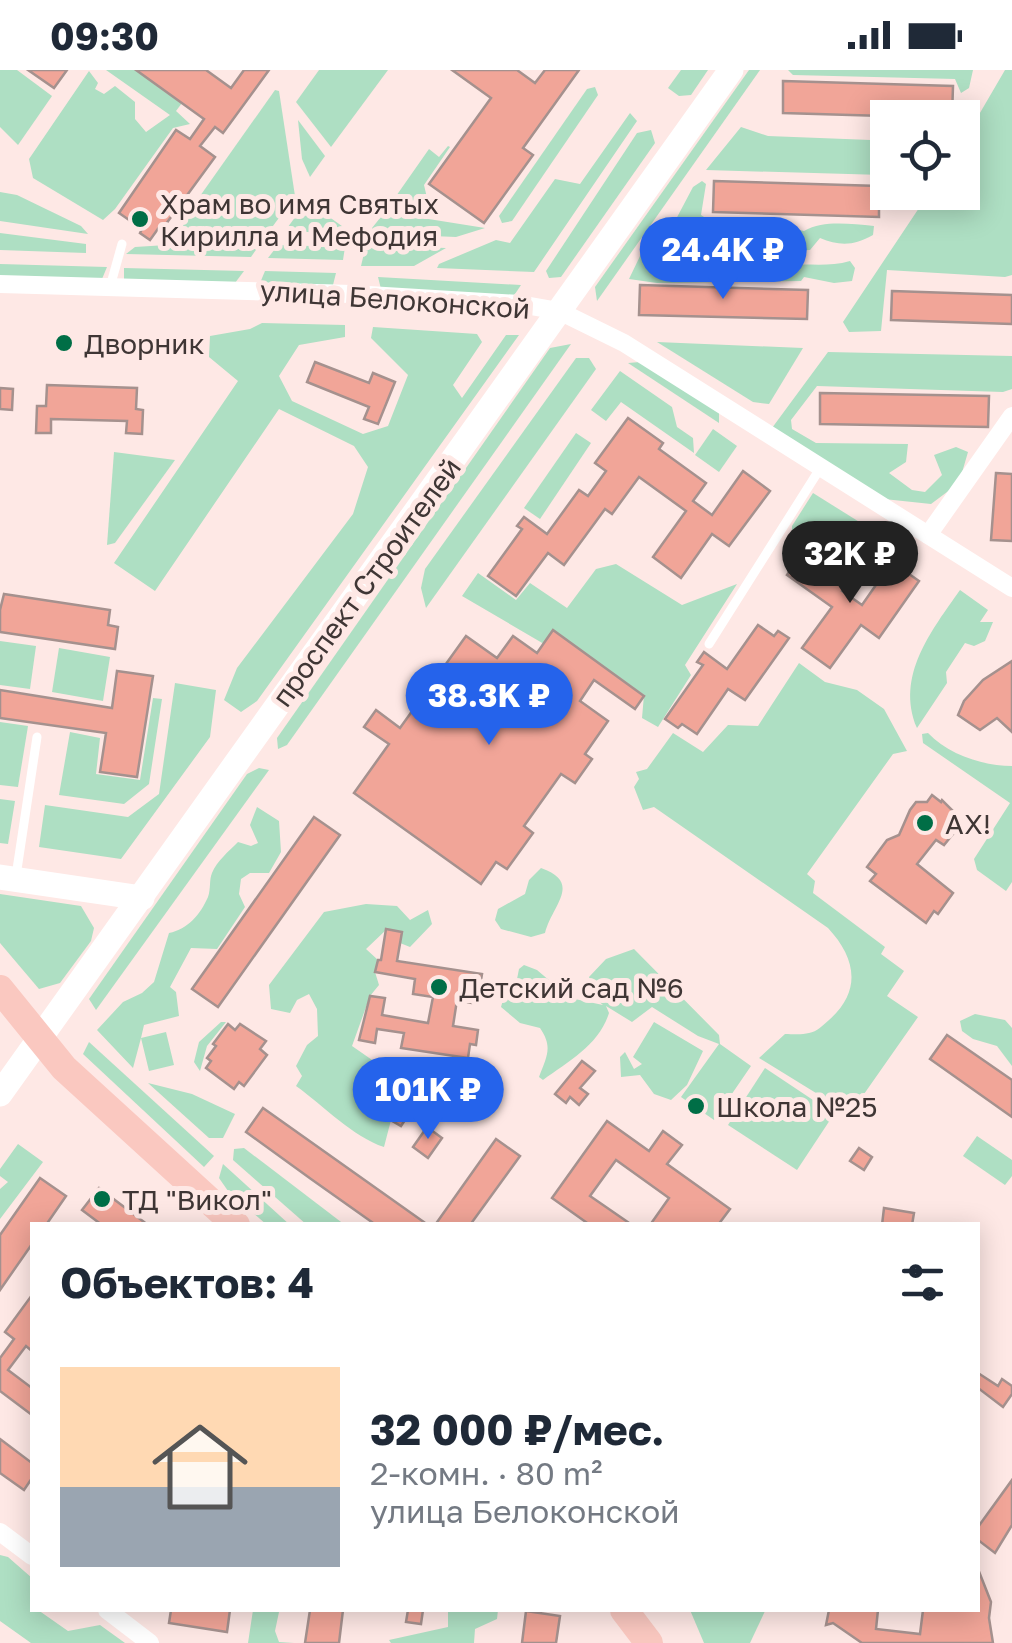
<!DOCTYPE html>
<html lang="ru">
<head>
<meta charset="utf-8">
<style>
	body { margin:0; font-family:"Golos Text",sans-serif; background:#f6f6f7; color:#1f2937; height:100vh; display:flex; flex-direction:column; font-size:38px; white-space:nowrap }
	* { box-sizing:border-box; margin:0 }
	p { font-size:32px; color:#747a83 }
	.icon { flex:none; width:55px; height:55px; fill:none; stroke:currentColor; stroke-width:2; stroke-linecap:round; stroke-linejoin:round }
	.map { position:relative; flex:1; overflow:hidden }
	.details { position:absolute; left:30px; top:1152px; width:950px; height:390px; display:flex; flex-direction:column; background:#fff; border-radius:0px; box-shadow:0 5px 25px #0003 }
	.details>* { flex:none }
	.controls { position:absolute; left:870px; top:30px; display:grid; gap:20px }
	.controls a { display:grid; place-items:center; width:110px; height:110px; border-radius:0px; background:#fff; box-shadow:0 5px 25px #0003; font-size:50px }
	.price { position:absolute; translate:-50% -85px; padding:0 22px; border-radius:35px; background:#2563eb; color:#fff; font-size:32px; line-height:65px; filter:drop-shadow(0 2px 5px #0008) }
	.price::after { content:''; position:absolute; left:50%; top:60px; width:30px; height:22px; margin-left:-15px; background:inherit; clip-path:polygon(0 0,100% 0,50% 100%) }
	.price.on { background:#222; color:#fff }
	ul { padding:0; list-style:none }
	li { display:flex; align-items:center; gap:30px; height:250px; padding:0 30px }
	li+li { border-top:2px solid #e0e1e3 }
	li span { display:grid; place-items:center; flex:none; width:280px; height:200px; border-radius:0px; color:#555 }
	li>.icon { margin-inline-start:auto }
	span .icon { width:120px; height:120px; fill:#fffc; stroke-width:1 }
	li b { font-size:42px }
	h2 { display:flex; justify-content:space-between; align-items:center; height:120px; padding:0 30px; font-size:42px }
	.status { display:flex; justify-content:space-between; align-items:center; height:70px; padding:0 50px; background:#fff; direction:ltr }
	.status svg { height:28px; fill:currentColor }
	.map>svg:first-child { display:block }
	.green { fill:#aedfc3; fill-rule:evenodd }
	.building { fill:#f1a598; stroke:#a5918e; stroke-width:2.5 }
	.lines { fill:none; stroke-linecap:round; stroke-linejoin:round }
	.lane { stroke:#fff; stroke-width:9 }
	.street { stroke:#fff; stroke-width:18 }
	.secondary { stroke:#fff; stroke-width:25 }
	.primary { stroke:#fac8c0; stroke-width:28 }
	.poi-dot { fill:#006e46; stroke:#fee8e5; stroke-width:4 }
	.labels { text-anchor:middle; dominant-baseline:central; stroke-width:10; stroke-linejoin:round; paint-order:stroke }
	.poi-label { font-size:28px; fill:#3f3635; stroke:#fee8e5; text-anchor:start }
	.street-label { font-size:28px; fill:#3f3635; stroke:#fee8e5 }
</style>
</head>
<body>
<div class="status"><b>09:30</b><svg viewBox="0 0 49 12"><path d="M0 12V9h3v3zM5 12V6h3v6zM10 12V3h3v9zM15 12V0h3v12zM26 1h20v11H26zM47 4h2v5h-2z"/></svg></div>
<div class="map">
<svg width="1012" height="1573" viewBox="0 0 1012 1573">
	<rect width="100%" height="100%" fill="#fee8e5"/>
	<g class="green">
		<polygon points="0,0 17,0 52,26 18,75 0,57"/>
		<polygon points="106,0 136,0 182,33 176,41 190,54 173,58 115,139 103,150 33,108 29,89 89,1 98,13 95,19 104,24 115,16 135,32 135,49 146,62 170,45"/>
		<polygon points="319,0 388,0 331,77 296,32"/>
		<polygon points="681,0 708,0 691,25 679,26 668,18"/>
		<polygon points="749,0 760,0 597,231 595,217"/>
		<polygon points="788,0 973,0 969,18 961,23 955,9 793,5"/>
		<polygon points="1005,0 1012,0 1012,205 1005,207 887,200 881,261 849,262 843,252 929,123 962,122 963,72"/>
		<polygon points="595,17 598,25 512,151 502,153 499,146 587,19"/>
		<polygon points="275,20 279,21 295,126 270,160 176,160"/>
		<polygon points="630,43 637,51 534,202 437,198 439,194 496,170 510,173 555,109 580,114"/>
		<polygon points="298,50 325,86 310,107 302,89"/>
		<polygon points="741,57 768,66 871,70 872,65 887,65 887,111 883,105 706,100"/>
		<polygon points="651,60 655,73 561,207 549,208 546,201 637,63"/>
		<polygon points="448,76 450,77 424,115 428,132 394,129 429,79 439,87"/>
		<path d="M 702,111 L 706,114 L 701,145 L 704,147 L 750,150 L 804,161 C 824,150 849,154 874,156 L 873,165 C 854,176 839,176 820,168 L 810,180 L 779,181 L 780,196 C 804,192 826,198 850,191 L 855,198 L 852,211 L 834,213 L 804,207 L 801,211 L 657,213 L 629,209 L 641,184 L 674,153 L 693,117 ZM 716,162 L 728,164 L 742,175 L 728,175 L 728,187 L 711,195 L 692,190 L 676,195 L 652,192 L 652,186 C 673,168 690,165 716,162 Z"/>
		<polygon points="0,122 17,125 81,156 88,164 0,151"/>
		<polygon points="307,131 353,164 285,161"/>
		<polygon points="392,133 416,147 485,158 456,167 384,164 375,167 372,158"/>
		<polygon points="0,163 86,174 86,183 0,180"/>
		<polygon points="198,173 260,174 251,187 126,184 135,177"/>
		<polygon points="278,175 345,177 343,190 268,188"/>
		<polygon points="366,175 446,178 414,196 361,196"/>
		<polygon points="0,194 107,197 102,209 0,207"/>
		<polygon points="124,198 244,201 235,213 124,210"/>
		<polygon points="265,201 336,203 333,215 260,213"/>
		<polygon points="378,207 521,215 513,227 381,219"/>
		<polygon points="262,253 345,255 345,267 299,275 279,306 292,331 363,364 388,356 408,305 371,268 373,257 477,264 482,272 453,315 462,328 506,265 519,265 257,631 241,642 224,630 237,598 353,444 368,397 354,376 279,339 155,521 114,493 238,311 209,287 210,266 250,259"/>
		<polygon points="657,272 803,278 769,334 753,332"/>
		<polygon points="571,274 287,675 278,679 277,668 550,278"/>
		<polygon points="828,282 1012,286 1012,319 1003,322 817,316 791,350 792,359 816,373 908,374 906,392 889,403 912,420 925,422 942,405 934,385 956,377 968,382 959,413 931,434 884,429 772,358"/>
		<polygon points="576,288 589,288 596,299 426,538 421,518 425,499"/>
		<polygon points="640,292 719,340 719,353 628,293"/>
		<polygon points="620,301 672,337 677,357 693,368 694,383 621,332 606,351 591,340"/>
		<polygon points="713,359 737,376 719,402 695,385"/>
		<polygon points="576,363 591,373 540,449 524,438"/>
		<polygon points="114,382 175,390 115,473 107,475"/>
		<polygon points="813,423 885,468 860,504 850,506 792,468 792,456"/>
		<polygon points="616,494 682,535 737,514 685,595 691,605 658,657 642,648 644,625 554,561 544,574 462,526 478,503 516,530 530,513 567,538 596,499"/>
		<path d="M 960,520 L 988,540 L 980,552 L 993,552 L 985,571 L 974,576 L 965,573 L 946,602 L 947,613 L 917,658 C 895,606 932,560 960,520 Z"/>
		<polygon points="0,571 36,576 30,619 0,615"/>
		<polygon points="59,578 110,587 103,631 52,622"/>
		<path d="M 799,593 L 825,612 L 857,620 L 884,639 L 907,681 L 893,684 L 807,804 L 815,811 L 813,823 L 885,877 L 881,884 L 904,901 L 887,926 L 918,947 L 850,1044 L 759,988 L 785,964 C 792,964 802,965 809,963 C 817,962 823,955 829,950 C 863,920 855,887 828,858 L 654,737 L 643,740 L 634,717 L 639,709 L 636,702 L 647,699 L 673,663 L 703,682 L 728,655 L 758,656 Z"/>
		<polygon points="175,613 216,620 210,667 121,789 39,777 45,735 128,747 159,724"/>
		<polygon points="153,628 162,629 149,714 124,734 59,725 70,662 100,668 96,704 140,710"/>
		<polygon points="0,652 28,656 18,717 0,715"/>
		<path d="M 928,663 C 948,684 982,696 1012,696 L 1012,812 L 1006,821 L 977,800 L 974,789 L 1010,733 L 923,673 L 922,664 Z"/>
		<polygon points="259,698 269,700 96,940 89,929 247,704"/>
		<polygon points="0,729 15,731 8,774 0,773"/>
		<path d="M 257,737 L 279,751 L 281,782 L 269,803 L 250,803 L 241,809 L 239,824 L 245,837 L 217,879 L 191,878 L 170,917 L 176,922 L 179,946 L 144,955 L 141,968 L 166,962 L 174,995 L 149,1001 L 141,968 L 133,998 L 97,960 L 123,932 L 142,923 L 154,912 L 169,863 C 188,859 200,845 208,827 C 211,819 209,810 212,803 C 217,791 229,781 238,772 L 251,776 L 258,773 L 250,755 Z"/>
		<path d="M 541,798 C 583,813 552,835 545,863 L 531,867 L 501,859 L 495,850 L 498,839 L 525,824 L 529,810 Z"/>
		<polygon points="0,824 81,836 94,858 91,871 60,913 39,919 0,873"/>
		<path d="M 366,834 L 397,836 L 410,850 L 428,840 L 432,854 L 410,877 L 400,873 L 402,862 L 387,859 L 366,879 L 378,890 L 375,902 L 379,915 L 370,926 L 352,976 L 411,1017 L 401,1039 L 389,1032 L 382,1044 L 391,1050 L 384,1077 C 353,1067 324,1036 296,1016 L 302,1006 L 296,996 L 307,975 L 318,966 L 317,939 L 309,924 L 297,930 L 290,943 L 271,939 L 269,915 L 324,842 Z"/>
		<path d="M 634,879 L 719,965 L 720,974 L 751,996 L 714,1050 L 681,1027 L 719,974 L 698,966 L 652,937 L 632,952 L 606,936 L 609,943 C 599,975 569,991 543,1010 L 539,1007 C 547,986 553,977 540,958 L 520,953 L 501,937 L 503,930 L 518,922 L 531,928 L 529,919 L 517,909 L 519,899 L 524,895 L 537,900 L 570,928 L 603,935 L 596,929 L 589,907 L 606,889 Z"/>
		<polygon points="975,944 1005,950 1012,958 1012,996 997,976 973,969 962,961 960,951"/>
		<polygon points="221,952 226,952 207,976 200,1001 194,992 199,972"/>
		<polygon points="654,952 703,981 687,1015 671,1030 654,1024 640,1005 621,1007 620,987 625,982 634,999 642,994 633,987"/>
		<polygon points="89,972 214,1086 204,1097 83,984"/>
		<polygon points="765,998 834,1044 797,1100 728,1055"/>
		<polygon points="148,1013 192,1024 235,1044 223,1068 209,1068"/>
		<polygon points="977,1066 1012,1090 1012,1106 1005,1115 963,1086"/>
		<polygon points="18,1074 43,1092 0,1149 0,1119 8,1112 0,1106 0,1099"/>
		<polygon points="244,1078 345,1155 307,1155 233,1090 234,1079"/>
		<polygon points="223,1094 290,1155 267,1155 228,1121 219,1108"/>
		<polygon points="0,1485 8,1487 32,1508 32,1540 38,1540 68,1561 100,1555 125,1573 31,1573 0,1551"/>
		<polygon points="253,1540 286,1540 279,1542 275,1561 279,1572 294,1573 248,1573"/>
		<polygon points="448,1540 498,1540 497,1549 475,1559 474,1573 391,1573 389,1570 448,1557"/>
		<polygon points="690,1540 763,1540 765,1541 750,1573 704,1573"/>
	</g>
	<g class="building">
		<polygon points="28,0 67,0 54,18"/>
		<polygon points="136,0 206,0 231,18 244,0 269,0 223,63 215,57 200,76 215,87 163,158 160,156 150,170 140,163 142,159 119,143 176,60 190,69 204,49"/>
		<polygon points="452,0 517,0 535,13 545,0 579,0 523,78 533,85 484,153 429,114 491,28"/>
		<polygon points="783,11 953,16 952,48 783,43"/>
		<polygon points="714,111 879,116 879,147 713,142"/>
		<polygon points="640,215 808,220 807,249 639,245"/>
		<polygon points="892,221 1012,225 1012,254 891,250"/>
		<polygon points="315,292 369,313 373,303 395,312 378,354 364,349 369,337 307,312"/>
		<polygon points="47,315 137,318 136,339 143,340 142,364 126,363 127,351 51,349 51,363 36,363 37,336 46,336"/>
		<polygon points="0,318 13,319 12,340 0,339"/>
		<polygon points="820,323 989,326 988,357 820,354"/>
		<polygon points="628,348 663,373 659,379 706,413 693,431 712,445 743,401 770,421 729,476 712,464 681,508 653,487 686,441 639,407 612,444 605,439 564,495 548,483 516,526 488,506 522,459 517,456 524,447 547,464 579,420 588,426 606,401 595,393"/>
		<polygon points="996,403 1012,404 1012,471 991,470"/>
		<polygon points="803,482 847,514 842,521 862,535 892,492 919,511 879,568 861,555 830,598 802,578 832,537 787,505"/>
		<polygon points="4,524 110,540 108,555 118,557 115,579 0,562 0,540"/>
		<polygon points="758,555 774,566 778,561 789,568 745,630 728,619 697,664 682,654 678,658 665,649 703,595 697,592 704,582 727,599"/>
		<polygon points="553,560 644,626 635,639 594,610 580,631 608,651 585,684 592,689 575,713 561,704 524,756 533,763 507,799 496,792 481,814 354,723 389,674 364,657 376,640 400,658 466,566 497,588 513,566 537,583"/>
		<polygon points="1012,591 1012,662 997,648 980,660 958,645 964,631 983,610"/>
		<polygon points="117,601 153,606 137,707 100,702 106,663 0,648 0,620 112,638"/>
		<polygon points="932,725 941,732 942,730 961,749 958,752 961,754 944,775 936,770 917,794 953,823 938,844 934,841 926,853 870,811 876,804 867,797 887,770 899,765 910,740 916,732 927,732"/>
		<polygon points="314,747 340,765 218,937 192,919"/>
		<polygon points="386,859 402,862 397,891 482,904 477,934 457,930 453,956 478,960 476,975 470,974 468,988 401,978 404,963 377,959 375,973 359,970 370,926 385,928 382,945 428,953 433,927 413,924 415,909 375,902 378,890 381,890"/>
		<polygon points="228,954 235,960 240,954 266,971 260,979 267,985 244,1016 239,1012 234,1019 206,998 211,991 207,988 216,976 213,974"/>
		<polygon points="947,965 1012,1010 1012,1047 930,989"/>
		<polygon points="582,991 595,1001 580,1018 588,1024 579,1035 570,1027 566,1033 555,1024"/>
		<polygon points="389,1032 409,1044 401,1056 382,1045"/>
		<polygon points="263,1038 428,1155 376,1155 311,1109 246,1062"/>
		<polygon points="607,1051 649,1081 663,1061 682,1075 667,1094 730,1139 718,1155 650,1155 669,1128 616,1090 590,1126 632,1155 590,1155 552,1128"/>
		<polygon points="427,1057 442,1068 428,1088 413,1077"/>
		<polygon points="496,1069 520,1086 470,1155 435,1155"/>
		<polygon points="859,1078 872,1087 864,1100 850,1091"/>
		<polygon points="40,1108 66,1126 46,1155 32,1155 32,1174 0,1220 0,1165"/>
		<polygon points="99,1118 148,1155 102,1155 82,1140"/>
		<polygon points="884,1138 914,1143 912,1155 882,1155"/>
		<polygon points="32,1225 32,1281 26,1276 8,1300 32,1318 32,1345 0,1321 0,1288 14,1269 5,1262"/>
		<polygon points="978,1303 998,1316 1002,1309 1012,1316 1012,1324 1003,1337 978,1318"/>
		<polygon points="0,1369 32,1393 32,1408 24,1420 0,1403"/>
		<polygon points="1012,1410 1012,1455 995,1483 978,1470 978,1457"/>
		<polygon points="978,1499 991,1532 989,1548 993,1573 862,1573 833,1553 826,1555 829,1540 878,1540 876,1559 920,1564 923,1540 978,1540"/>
		<polygon points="171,1540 230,1540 227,1562 169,1553"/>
		<polygon points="310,1540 343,1540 339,1573 305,1573"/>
		<polygon points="408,1540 423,1540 421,1554 406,1552"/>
		<polygon points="526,1541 560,1546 556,1573 522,1573"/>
	</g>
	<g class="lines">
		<g class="lane">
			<polyline points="110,217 122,174"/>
			<polyline points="709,574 821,397"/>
			<polyline points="16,806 37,667"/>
		</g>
		<g class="street">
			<polyline points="0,214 352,224 519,234 559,241 624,273 1012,518"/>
			<polyline points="928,465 1012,346"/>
			<polyline points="0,1462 32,1486"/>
			<polyline points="107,1540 150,1573"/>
		</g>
		<g class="secondary">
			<polyline points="0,807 142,828"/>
			<polyline points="0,1024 731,0"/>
		</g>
		<g class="primary">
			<polyline points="0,919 64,998 236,1155"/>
			<polyline points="624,1540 649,1573"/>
		</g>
	</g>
	<g class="poi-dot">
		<circle cx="140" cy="149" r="10"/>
		<circle cx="64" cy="273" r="10"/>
		<circle cx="925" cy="753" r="10"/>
		<circle cx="439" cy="917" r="10"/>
		<circle cx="696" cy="1036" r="10"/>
		<circle cx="102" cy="1129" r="10"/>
	</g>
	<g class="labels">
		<g class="poi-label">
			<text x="160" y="133">Храм во имя Святых<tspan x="160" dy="32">Кирилла и Мефодия</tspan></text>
			<text x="84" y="273">Дворник</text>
			<text x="945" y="753">АХ!</text>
			<text x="459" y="917">Детский сад №6</text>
			<text x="716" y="1036">Школа №25</text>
			<text x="122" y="1129">ТД "Викол"</text>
		</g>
		<g class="street-label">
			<text transform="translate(395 229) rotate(4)">улица Белоконской</text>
			<text transform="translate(366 512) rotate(-54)">проспект Строителей</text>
		</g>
	</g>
</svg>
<div class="controls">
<a><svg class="icon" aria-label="locate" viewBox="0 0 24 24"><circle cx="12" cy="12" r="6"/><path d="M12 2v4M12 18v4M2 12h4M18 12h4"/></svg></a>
</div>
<b class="price" style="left:723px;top:232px">24.4K ₽</b>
<b class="price on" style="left:850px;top:536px">32K ₽</b>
<b class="price" style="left:489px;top:678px">38.3K ₽</b>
<b class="price" style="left:428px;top:1072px">101K ₽</b>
<section class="details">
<h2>Объектов: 4<svg class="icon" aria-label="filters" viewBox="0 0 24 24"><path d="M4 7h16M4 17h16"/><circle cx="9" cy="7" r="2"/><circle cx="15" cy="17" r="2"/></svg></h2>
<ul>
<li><span style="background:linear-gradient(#ffd9b3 60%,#9aa5b1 0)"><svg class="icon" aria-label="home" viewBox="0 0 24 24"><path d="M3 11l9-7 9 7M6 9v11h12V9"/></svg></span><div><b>32 000 ₽/мес.</b><p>2-комн. · 80 m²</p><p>улица Белоконской</p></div></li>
</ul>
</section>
</div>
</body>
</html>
